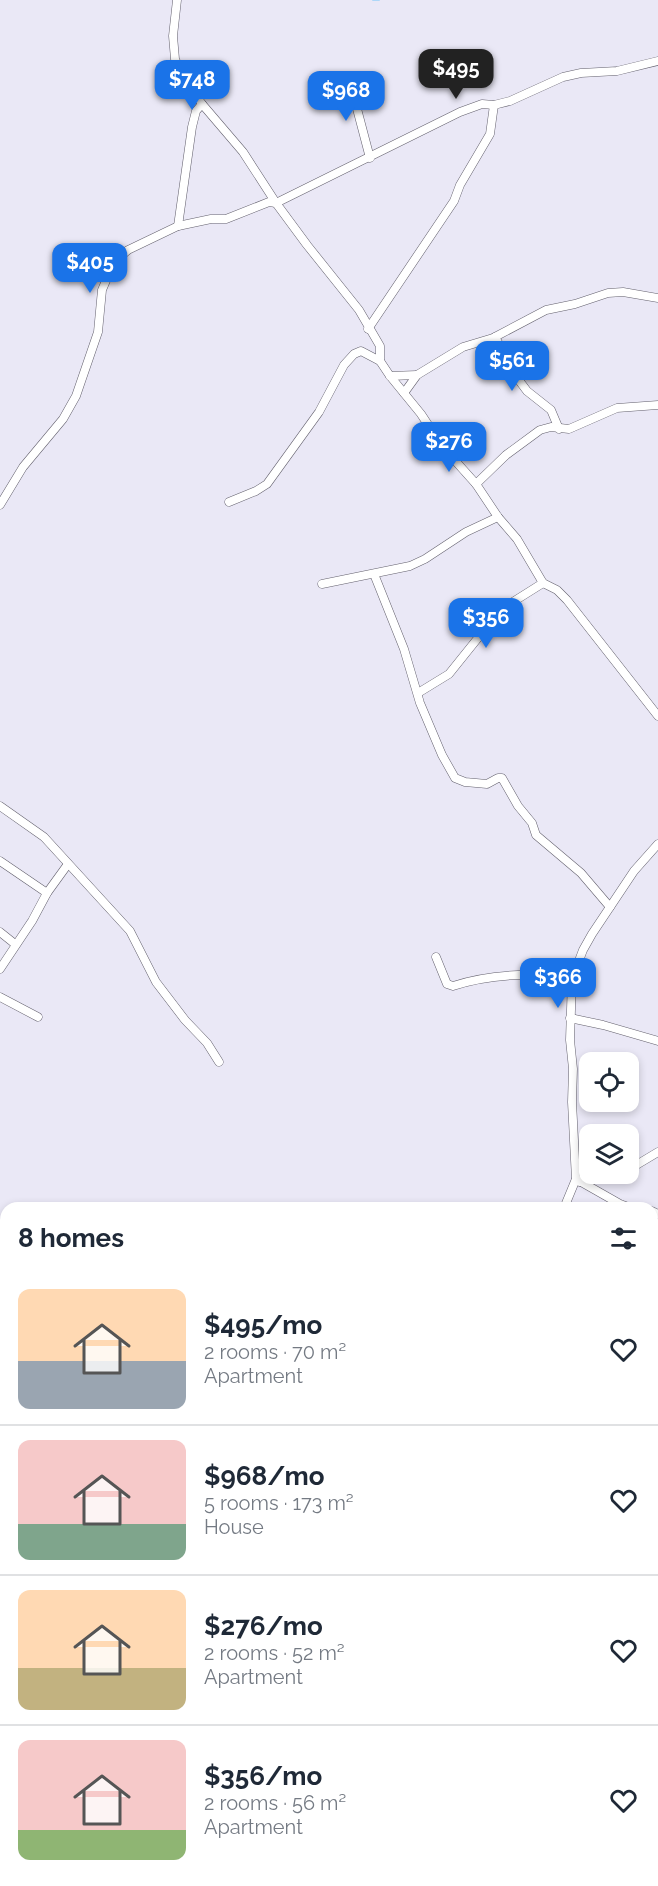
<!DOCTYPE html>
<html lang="en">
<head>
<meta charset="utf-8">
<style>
	body { margin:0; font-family:Raleway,sans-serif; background:#f6f6f7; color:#1f2937; height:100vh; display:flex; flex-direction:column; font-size:22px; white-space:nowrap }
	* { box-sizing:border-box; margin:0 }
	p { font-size:20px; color:#747a83 }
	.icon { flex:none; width:33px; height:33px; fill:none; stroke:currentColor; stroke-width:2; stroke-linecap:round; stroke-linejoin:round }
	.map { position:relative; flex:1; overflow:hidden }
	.drawer { position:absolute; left:0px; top:1202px; width:658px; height:686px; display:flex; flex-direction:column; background:#fff; border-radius:18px 18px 0 0; box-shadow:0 3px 9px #0003 }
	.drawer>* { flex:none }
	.fabs { position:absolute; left:579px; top:1052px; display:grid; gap:12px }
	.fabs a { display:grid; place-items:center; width:60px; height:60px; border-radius:12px; background:#fff; box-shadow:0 3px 9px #0003; font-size:30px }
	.price { position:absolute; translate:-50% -51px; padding:0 14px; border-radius:12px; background:#1a73e8; color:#fff; font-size:20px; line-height:39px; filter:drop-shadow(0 2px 3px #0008) }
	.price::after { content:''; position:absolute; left:50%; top:36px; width:18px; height:14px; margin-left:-9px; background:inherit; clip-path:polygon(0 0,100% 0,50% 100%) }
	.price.selected { background:#222; color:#fff }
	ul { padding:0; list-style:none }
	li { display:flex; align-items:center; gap:18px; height:150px; padding:0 18px }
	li+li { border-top:2px solid #e0e1e3 }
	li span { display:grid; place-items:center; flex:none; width:168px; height:120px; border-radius:12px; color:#555 }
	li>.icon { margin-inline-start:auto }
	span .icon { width:72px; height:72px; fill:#fffc; stroke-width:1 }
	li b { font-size:26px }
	h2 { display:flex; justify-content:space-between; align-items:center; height:72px; padding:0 18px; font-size:26px }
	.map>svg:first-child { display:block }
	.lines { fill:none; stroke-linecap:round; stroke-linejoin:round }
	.stream { stroke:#aed7f8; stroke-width:2 }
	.minor-casing { stroke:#63606d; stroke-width:9 }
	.minor { stroke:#fff; stroke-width:8 }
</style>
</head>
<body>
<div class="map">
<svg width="658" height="1886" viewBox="0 0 658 1886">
	<rect width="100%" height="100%" fill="#eae8f6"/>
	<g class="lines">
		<polyline class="stream" points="373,0 379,0"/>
		<g class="minor-casing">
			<g id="minor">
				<polyline points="177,0 173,36 175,59 182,76 202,104 243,152 276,203 307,245 359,310 380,346 380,361 390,376 421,414 442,446 476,484 498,517 517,539 543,583 557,590 567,600 658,716"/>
				<polyline points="353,79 356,105 370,158"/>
				<polyline points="178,226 192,127 196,111 202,104"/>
				<polyline points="368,329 454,201 460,185 490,134 494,105"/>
				<polyline points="495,337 518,379 527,391 551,410 559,429"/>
				<polyline points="390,376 417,375"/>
				<polyline points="404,393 417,375 463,347 493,338 546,310 575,304 608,293 623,292 658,298"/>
				<polyline points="476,484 506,455 540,430 551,427 569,429 617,408 658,405"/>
				<polyline points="229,502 256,491 267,484 319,412 344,365 354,354 361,351 380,361"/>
				<polyline points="0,505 23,467 63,419 76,396 98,332 102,290 114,262 128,250 178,226 211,219 226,219 269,202 276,203 460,112 482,104 494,105 510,101 563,77 581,73 617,71 658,61"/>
				<polyline points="374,574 404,649 420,703 442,755 455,778 465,782 487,784 498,778 502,778 518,806 532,823 536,835 581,873 610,907"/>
				<polyline points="322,584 410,566 425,559 466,532 498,517"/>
				<polyline points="418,693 449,674 494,618 508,605 543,583"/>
				<polyline points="0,806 44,837 130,931 156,982 185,1020 207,1043 219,1062"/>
				<polyline points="0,861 47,893"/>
				<polyline points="0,932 15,944"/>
				<path d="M 436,957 L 447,984 L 453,986 C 474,979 496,976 518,975 C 547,974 547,983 576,967"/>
				<polyline points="0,969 32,921 47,893 68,864"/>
				<polyline points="0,997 38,1017"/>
				<polyline points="570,1018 603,1025 658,1041"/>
				<polyline points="628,1170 658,1152"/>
				<polyline points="576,1179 620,1204 631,1208"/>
				<polyline points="580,1182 613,1173"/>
				<polyline points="564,1208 576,1179 572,1102 573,1069 570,1040 572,979 583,950 592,934 634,871 658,844"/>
				<polyline points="652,1211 658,1214"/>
				<polyline points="0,1551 6,1554"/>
				<polyline points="0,1639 6,1643"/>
				<polyline points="0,1660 6,1651"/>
				<polyline points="652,1701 658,1695"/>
				<polyline points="0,1826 6,1830"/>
				<polyline points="85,1881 93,1886"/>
				<polyline points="478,1881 487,1886"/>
				<polyline points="621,1881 631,1886"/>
				<polyline points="40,1886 43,1881"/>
				<polyline points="462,1886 465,1881"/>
			</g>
		</g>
		<use href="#minor" class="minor"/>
	</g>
</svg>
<div class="fabs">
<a><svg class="icon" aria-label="locate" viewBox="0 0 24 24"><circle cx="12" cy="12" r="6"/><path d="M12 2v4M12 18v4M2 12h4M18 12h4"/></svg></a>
<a><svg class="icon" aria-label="layers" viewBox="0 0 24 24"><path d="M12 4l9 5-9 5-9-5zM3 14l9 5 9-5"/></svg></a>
</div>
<b class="price selected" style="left:456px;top:100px">$495</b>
<b class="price" style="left:192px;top:111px">$748</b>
<b class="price" style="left:346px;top:122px">$968</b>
<b class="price" style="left:90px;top:294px">$405</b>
<b class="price" style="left:512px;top:392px">$561</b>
<b class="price" style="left:449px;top:473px">$276</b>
<b class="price" style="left:486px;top:649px">$356</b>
<b class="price" style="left:558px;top:1009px">$366</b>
<section class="drawer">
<h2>8 homes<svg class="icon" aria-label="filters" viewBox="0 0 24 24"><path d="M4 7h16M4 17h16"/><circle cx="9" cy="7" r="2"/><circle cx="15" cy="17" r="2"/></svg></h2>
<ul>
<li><span style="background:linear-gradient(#ffd9b3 60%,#9aa5b1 0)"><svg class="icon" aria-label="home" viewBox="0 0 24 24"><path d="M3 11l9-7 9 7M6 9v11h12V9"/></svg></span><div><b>$495/mo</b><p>2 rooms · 70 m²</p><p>Apartment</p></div><svg class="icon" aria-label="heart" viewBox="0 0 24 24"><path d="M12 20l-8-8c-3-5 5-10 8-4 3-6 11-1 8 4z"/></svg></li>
<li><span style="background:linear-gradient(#f6c9c9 70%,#7fa58c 0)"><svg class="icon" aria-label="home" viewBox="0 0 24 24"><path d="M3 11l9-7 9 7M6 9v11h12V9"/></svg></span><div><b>$968/mo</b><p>5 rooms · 173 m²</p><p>House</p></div><svg class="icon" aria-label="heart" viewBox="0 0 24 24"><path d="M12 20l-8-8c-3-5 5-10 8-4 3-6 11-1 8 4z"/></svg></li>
<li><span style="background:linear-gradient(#ffd9b3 65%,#c2b280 0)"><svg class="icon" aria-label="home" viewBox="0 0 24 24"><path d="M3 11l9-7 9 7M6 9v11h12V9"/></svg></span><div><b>$276/mo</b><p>2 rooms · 52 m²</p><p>Apartment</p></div><svg class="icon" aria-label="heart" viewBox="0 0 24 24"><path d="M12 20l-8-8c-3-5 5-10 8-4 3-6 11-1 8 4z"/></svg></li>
<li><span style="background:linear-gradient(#f6c9c9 75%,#8fb573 0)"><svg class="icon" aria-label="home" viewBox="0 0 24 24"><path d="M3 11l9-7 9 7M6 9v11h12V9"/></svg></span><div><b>$356/mo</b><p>2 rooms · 56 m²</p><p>Apartment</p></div><svg class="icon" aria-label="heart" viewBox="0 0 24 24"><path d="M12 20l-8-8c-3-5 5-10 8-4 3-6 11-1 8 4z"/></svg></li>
</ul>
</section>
</div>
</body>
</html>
